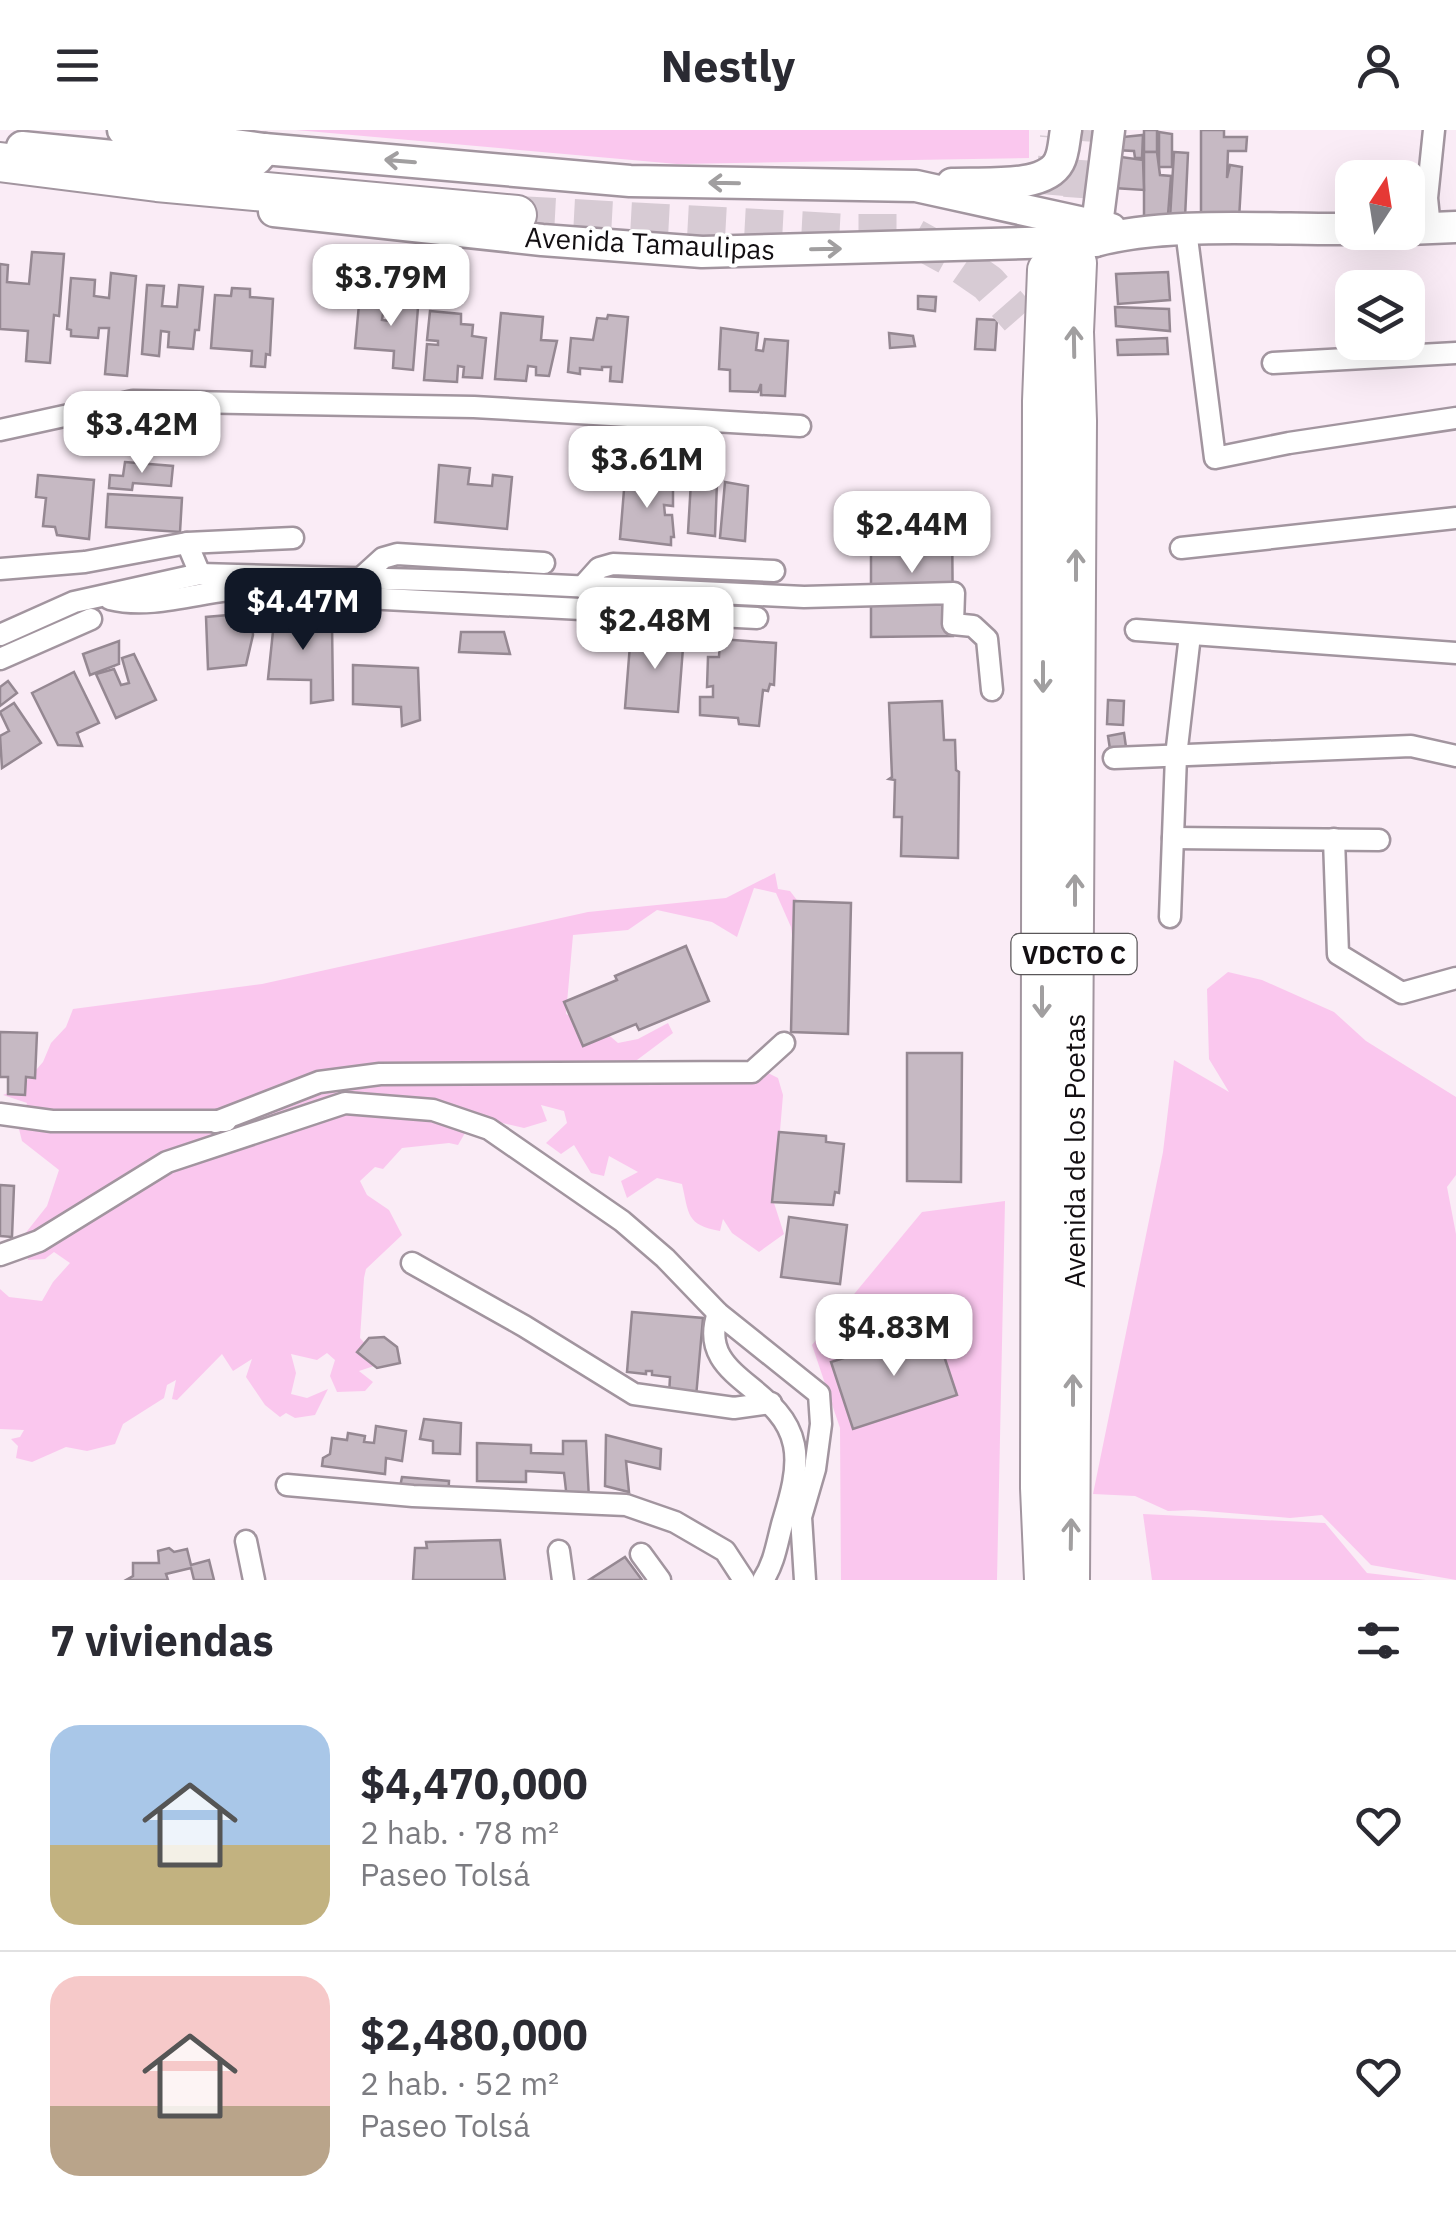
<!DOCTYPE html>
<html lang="es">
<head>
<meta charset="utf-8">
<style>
	body { margin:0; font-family:"IBM Plex Sans",sans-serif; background:#f7f7f7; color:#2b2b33; height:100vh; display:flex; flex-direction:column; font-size:38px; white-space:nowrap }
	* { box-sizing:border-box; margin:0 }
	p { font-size:32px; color:#7c7c81 }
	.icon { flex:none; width:55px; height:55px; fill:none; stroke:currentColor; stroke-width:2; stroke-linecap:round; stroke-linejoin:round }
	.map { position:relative; height:1450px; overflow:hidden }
	.details { display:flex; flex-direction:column; background:#fff; flex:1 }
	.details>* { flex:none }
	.needle { width:65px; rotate:12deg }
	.controls { position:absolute; left:1335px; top:30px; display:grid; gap:20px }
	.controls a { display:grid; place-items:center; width:90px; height:90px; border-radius:20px; background:#fff; box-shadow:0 10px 40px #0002; font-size:50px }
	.price { position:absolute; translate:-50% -85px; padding:0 22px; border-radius:20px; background:#fff; color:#222; font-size:32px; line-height:65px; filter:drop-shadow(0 2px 5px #0008) }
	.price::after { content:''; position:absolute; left:50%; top:60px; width:30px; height:22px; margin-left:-15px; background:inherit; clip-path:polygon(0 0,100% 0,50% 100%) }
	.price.selected { background:#111827; color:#fff }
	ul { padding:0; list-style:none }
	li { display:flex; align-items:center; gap:30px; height:250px; padding:0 50px }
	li+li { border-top:2px solid #e1e1e2 }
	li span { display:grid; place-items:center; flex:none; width:280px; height:200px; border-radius:30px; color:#555 }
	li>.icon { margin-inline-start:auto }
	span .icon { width:120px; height:120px; fill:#fffc; stroke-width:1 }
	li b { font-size:42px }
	h2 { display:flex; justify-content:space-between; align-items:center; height:120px; padding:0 50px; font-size:42px }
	header { display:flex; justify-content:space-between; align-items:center; height:130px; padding:0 50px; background:#fff; font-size:45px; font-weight:700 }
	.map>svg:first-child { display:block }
	.green { fill:#fac7ee }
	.building { fill:#c6b9c3; stroke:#958892; stroke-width:2.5 }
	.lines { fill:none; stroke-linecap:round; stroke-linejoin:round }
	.highway-tunnel { stroke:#d7cbd4; stroke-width:38; stroke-dasharray:38 19; stroke-linecap:butt }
	.street-casing { stroke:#a2959f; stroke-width:25 }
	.secondary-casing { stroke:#a2959f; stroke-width:35 }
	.highway-casing { stroke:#a2959f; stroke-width:42 }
	.street { stroke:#fff; stroke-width:20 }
	.secondary { stroke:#fff; stroke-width:30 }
	.highway { stroke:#fff; stroke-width:38 }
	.oneway { stroke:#a19fa0 }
	.labels { text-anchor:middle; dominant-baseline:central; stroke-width:8; stroke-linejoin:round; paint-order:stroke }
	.shield { fill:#fff; stroke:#5a5759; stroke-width:2.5 }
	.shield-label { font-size:25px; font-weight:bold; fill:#130f12 }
	.street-label { font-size:28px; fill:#130f12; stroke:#fff }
</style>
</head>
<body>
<header><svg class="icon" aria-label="menu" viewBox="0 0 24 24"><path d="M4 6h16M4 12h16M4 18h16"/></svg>Nestly<svg class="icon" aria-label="person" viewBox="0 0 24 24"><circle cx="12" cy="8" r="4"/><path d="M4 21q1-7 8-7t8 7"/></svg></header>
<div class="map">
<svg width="1456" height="1450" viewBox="0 0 1456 1450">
	<rect width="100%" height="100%" fill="#faecf6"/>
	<g class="green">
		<polygon points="296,0 1029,0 1029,28 677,34"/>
		<path d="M 775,743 L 778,759 L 790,761 L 806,782 L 802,821 L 793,815 L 791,797 L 776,763 L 754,758 L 737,807 L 712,792 L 657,780 L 628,800 L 573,805 L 566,884 L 604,901 L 618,913 L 638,909 L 668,893 L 673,903 L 629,936 L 709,941 L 723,932 L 756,937 L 778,948 L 783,965 L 774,1073 L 784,1104 L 759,1122 L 732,1103 L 723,1089 L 720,1101 C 686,1095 689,1084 682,1054 L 657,1048 L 627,1068 L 621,1051 L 638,1042 L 609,1026 L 604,1046 L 591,1043 L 574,1015 L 561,1024 L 546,1013 L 567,993 L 564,981 L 541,975 L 547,991 L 524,998 L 498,992 L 483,1003 L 465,1003 L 458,1015 L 449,1013 L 402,1018 L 383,1039 L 375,1037 L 360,1051 L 367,1065 L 389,1080 L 402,1105 L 366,1139 L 364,1148 L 360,1208 L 383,1233 L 359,1241 L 373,1252 L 365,1261 L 337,1262 L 330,1246 L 335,1230 L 327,1223 L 317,1230 L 291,1224 L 296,1243 L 291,1264 L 307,1268 L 328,1259 L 315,1285 L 295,1288 L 286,1283 L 280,1287 L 265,1275 L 246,1247 L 252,1229 L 233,1241 L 222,1224 L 177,1270 L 172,1269 L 176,1250 L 167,1255 L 164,1268 L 123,1294 L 115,1314 L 87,1321 L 66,1317 L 32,1332 L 16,1328 L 18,1316 L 11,1309 L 20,1307 L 24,1300 L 0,1299 L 0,1159 L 9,1167 L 42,1171 L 53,1152 L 70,1133 L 54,1122 L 45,1129 L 28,1130 L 24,1105 L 47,1076 L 59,1040 L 22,1011 L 19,999 L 27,973 L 3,965 L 21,957 L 43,932 L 51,913 L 66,897 L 73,879 L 262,854 L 588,782 L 726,768 Z"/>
		<polygon points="1228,842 1262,850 1334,882 1366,911 1456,967 1456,1045 1447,1057 1456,1104 1456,1450 1371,1435 1322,1385 1290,1388 1193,1380 1168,1381 1135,1366 1093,1364 1163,1022 1174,930 1229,962 1209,929 1207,859"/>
		<polygon points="1005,1071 997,1450 841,1450 840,1298 812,1215 922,1082"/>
		<polygon points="1143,1384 1325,1393 1367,1443 1426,1450 1152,1450"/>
	</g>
	<g class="building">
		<rect x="1144" y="0" width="13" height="22"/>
		<polygon points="1201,0 1224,0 1224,7 1247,7 1246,21 1228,21 1227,48 1230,35 1242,37 1239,89 1201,88"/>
		<polygon points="1159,2 1172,4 1172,37 1159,37"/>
		<polygon points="1143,5 1142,28 1135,28 1134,21 1114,20 1113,8"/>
		<polygon points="1144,22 1157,22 1160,45 1171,46 1168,85 1144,88"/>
		<polygon points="1174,22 1188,23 1185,88 1170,88"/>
		<polygon points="1114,26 1143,30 1144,60 1114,58"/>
		<polygon points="32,122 64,124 59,186 54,185 50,233 26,231 28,201 0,199 0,134 8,135 7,152 29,154"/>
		<polygon points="1168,142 1170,170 1118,174 1116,144"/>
		<polygon points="111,143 136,146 127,246 105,244 109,198 99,198 98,208 71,206 71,200 67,199 71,148 95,150 94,166 109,168"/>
		<polygon points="147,155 164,156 162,176 177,177 179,155 203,157 199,200 195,200 193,219 168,217 169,202 161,201 159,226 142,224"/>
		<polygon points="232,158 250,159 250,167 273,169 270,225 266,224 265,237 251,236 252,221 211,218 215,165 231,166"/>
		<polygon points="393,163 419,165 413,240 393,238 394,221 355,218 359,174 384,176 382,190 390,191"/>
		<polygon points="918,166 936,167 935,181 918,179"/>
		<polygon points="1115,177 1169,179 1170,201 1116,196"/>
		<polygon points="430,181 461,184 461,194 473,195 472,206 486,208 482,248 463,247 464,237 458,236 457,252 424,250 427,214 438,215 438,211 427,210"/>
		<polygon points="501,183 543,187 541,210 557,211 549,246 536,245 536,237 528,236 526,251 495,249"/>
		<polygon points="608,185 628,187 622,252 610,251 611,237 602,237 602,240 580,238 580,244 568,242 571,208 593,210 597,188 607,189"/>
		<polygon points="977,189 997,190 995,220 975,219"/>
		<polygon points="721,198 758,203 756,220 763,221 765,209 788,211 785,266 761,265 761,254 758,262 730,261 730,240 719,239"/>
		<polygon points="889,203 913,206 915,216 890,218"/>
		<polygon points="1167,208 1168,224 1118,225 1117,210"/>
		<polygon points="125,332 173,336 171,356 133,353 132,360 109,358 110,345 123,346"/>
		<polygon points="439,335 470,338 468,354 492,356 493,345 512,347 507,399 435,392"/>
		<polygon points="38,345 94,350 89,409 57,405 55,397 43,396 46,368 36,367"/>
		<polygon points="628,347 673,350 673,376 664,375 665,385 672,385 674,407 671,407 671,415 620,409 624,360"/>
		<polygon points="691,351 717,352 715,406 688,403"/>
		<polygon points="725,352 748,356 745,411 720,408"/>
		<polygon points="108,364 182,368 180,402 106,397"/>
		<polygon points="871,385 952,385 953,506 871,507"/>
		<polygon points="275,482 304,483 332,493 333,570 311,573 311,550 268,549"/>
		<polygon points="251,483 253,505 246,535 208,539 206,487"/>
		<polygon points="461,502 504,502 510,524 459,522"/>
		<polygon points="631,502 684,505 678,582 625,578"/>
		<polygon points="720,509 776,513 774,555 770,554 768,561 763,560 759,596 739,594 738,588 700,585 700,567 713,567 713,556 707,557 708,527 719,527"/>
		<polygon points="119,511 119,534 90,545 83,524"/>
		<polygon points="134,524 156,570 116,588 96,544 114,539 121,555 129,553 122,528"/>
		<polygon points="353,535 418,538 420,590 402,596 401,577 353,574"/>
		<polygon points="74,542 99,593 77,603 82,616 58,615 32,563"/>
		<polygon points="8,551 17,563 0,576 0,557"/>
		<polygon points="1108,570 1124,571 1123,595 1107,594"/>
		<polygon points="942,571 944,610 955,610 956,640 959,642 958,728 901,726 902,687 894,687 895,650 889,649 892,647 889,573"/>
		<polygon points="14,573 41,613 2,638 0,606 9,601 0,582"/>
		<polygon points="1124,603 1126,617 1110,619 1108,606"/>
		<polygon points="794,771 851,773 848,904 791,902"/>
		<polygon points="686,816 709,871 639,900 636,894 583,916 564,872 617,850 615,846"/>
		<polygon points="0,902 37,903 35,948 26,947 25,965 8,964 8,947 0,947"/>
		<polygon points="907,923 962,923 961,1052 907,1051"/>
		<polygon points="779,1002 826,1006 826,1012 844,1014 839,1063 835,1062 833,1075 772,1072"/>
		<polygon points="0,1055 14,1056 12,1107 0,1106"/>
		<polygon points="789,1087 847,1095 840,1154 781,1147"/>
		<polygon points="632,1182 703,1188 696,1267 669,1265 670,1247 652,1245 652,1241 646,1241 646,1244 627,1242"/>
		<polygon points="935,1199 957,1265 853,1299 831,1232"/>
		<polygon points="384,1207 397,1217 400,1233 377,1238 357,1222 369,1208"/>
		<polygon points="424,1289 461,1293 460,1324 433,1323 433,1311 420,1309"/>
		<polygon points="376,1296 406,1301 402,1331 386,1328 385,1344 322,1336 323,1328 330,1324 332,1308 347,1310 348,1303 365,1306 364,1312 374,1313"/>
		<polygon points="606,1305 661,1319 660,1339 626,1331 629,1362 605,1356"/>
		<polygon points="563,1311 586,1311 589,1369 567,1369 564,1343 526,1341 526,1352 477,1351 477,1313 531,1315 531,1323 563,1324"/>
		<polygon points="402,1347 449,1351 448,1370 398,1367"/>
		<polygon points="500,1410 505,1450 413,1450 415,1418 427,1418 426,1412"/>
		<polygon points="169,1418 174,1422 187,1419 191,1435 209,1430 214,1450 194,1450 191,1438 166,1444 168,1450 126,1450 133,1446 133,1433 159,1433 158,1421"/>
		<polygon points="625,1427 642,1450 589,1450"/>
	</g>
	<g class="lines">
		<g class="highway-tunnel">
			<polyline points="517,85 851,103 906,103 955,130 988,153 1019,188"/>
			<polyline points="1049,122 1059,7"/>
			<polyline points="1078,125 1087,0"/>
		</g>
		<g class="street-casing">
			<g id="street">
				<polyline points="1430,98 1427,68 1434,0"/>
				<polyline points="1186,100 1215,328 1289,313 1456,288"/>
				<polyline points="1273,233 1456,223"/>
				<polyline points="0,300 133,271 474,277 800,296"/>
				<polyline points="187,413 293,408"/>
				<polyline points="1181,418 1456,388"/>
				<polyline points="0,439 85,432 187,413 200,444"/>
				<polyline points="361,448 383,428 397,424 544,433"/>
				<polyline points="324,449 346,463 365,468 757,488"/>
				<polyline points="582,457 599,438 613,434 774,441"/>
				<path d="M 110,469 C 154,480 204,460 249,458"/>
				<polyline points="1136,500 1456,523"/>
				<polyline points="0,505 74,472 200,444 463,451 804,467 954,463 953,494 973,496 987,509 992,560"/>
				<polyline points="0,529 91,489"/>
				<polyline points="1114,628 1411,616 1456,626"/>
				<polyline points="1173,708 1379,710"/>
				<polyline points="1334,709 1338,824 1402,863 1456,848"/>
				<polyline points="1170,787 1176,626 1190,505"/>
				<polyline points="0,984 52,991 226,991"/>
				<polyline points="216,992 319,952 380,944 752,942 784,913"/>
				<polyline points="0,1125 39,1111 167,1032 345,973 433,980 489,999 622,1091 665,1128 718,1183 819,1264 821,1294 815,1339 801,1387 805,1450"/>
				<polyline points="412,1133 524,1196 634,1264 734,1278 771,1273"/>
				<path d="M 718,1183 C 695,1249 782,1254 794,1315 C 799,1339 790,1368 783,1391 C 777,1412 775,1432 763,1450"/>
				<polyline points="287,1355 413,1366 626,1375 675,1392 725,1421 744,1450"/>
				<polyline points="246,1411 254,1450"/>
				<polyline points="559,1421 563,1450"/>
				<polyline points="641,1424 660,1450"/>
			</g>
		</g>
		<g class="secondary-casing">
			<g id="secondary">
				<polyline points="123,0 264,19 630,51 916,56 1111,99"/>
				<path d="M 22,17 L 223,37 C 243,37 255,37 264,19"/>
				<path d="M 952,54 C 981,52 1044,60 1059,32 C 1064,23 1064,10 1066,0"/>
				<path d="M 274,81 L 542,110 L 702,122 L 1095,111 C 1168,91 1275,100 1352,99"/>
				<polyline points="1408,99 1456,97"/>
				<polyline points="1095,111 1109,0"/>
			</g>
		</g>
		<g class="highway-casing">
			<g id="highway">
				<polyline points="0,32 157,52 517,85"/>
				<polyline points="1044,1450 1040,1358 1042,271 1047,140"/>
				<polyline points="1070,1450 1077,291 1074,202 1077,133"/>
			</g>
		</g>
		<use href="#street" class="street"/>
		<use href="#secondary" class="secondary"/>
		<use href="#highway" class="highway"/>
	</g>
	<defs><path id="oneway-shaft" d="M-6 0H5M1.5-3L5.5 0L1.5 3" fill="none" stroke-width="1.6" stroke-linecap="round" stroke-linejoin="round" transform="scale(2.5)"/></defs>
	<g class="oneway">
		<use href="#oneway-shaft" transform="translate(400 31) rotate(-175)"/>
		<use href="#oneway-shaft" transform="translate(724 53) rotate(-179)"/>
		<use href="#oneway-shaft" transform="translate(826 119) rotate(-1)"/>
		<use href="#oneway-shaft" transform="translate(1074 212) rotate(-91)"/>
		<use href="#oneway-shaft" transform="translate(1076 435) rotate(-90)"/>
		<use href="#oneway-shaft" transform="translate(1043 547) rotate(90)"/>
		<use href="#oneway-shaft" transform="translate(1075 760) rotate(-90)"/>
		<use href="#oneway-shaft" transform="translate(1042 872) rotate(90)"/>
		<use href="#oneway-shaft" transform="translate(1073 1260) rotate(-90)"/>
		<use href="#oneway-shaft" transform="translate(1071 1404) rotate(-89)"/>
	</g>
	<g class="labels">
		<rect class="shield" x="1011.5" y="804" width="125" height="40" rx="8"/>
		<g class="shield-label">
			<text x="1074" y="824">VDCTO C</text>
		</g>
		<g class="street-label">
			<text transform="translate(650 113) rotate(3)">Avenida Tamaulipas</text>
			<text transform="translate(1074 1021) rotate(-90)">Avenida de los Poetas</text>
		</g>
	</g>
</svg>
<div class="controls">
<a><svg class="needle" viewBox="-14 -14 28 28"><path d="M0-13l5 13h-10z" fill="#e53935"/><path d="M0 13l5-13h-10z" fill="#7c7c81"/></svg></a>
<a><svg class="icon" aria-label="layers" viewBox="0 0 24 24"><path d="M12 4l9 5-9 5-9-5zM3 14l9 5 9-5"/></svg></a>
</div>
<b class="price" style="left:391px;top:199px">$3.79M</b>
<b class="price" style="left:142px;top:346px">$3.42M</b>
<b class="price" style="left:647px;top:381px">$3.61M</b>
<b class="price" style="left:912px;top:446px">$2.44M</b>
<b class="price selected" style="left:303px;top:523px">$4.47M</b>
<b class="price" style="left:655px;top:542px">$2.48M</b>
<b class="price" style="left:894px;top:1249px">$4.83M</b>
</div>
<section class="details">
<h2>7 viviendas<svg class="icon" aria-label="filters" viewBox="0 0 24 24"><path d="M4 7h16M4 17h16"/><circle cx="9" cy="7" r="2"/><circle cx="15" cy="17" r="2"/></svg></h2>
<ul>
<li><span style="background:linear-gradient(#a9c7e8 60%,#c2b280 0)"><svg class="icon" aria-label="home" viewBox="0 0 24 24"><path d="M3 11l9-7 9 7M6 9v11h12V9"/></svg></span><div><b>$4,470,000</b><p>2 hab. · 78 m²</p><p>Paseo Tolsá</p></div><svg class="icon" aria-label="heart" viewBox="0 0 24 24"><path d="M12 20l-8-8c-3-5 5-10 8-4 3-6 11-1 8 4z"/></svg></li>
<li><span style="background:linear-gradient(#f6c9c9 65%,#b9a48a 0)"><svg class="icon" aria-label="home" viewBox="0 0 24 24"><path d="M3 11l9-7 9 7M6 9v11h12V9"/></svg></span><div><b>$2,480,000</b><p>2 hab. · 52 m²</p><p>Paseo Tolsá</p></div><svg class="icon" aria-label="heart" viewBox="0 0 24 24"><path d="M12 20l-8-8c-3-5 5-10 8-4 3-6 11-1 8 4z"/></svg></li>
</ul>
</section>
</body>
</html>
